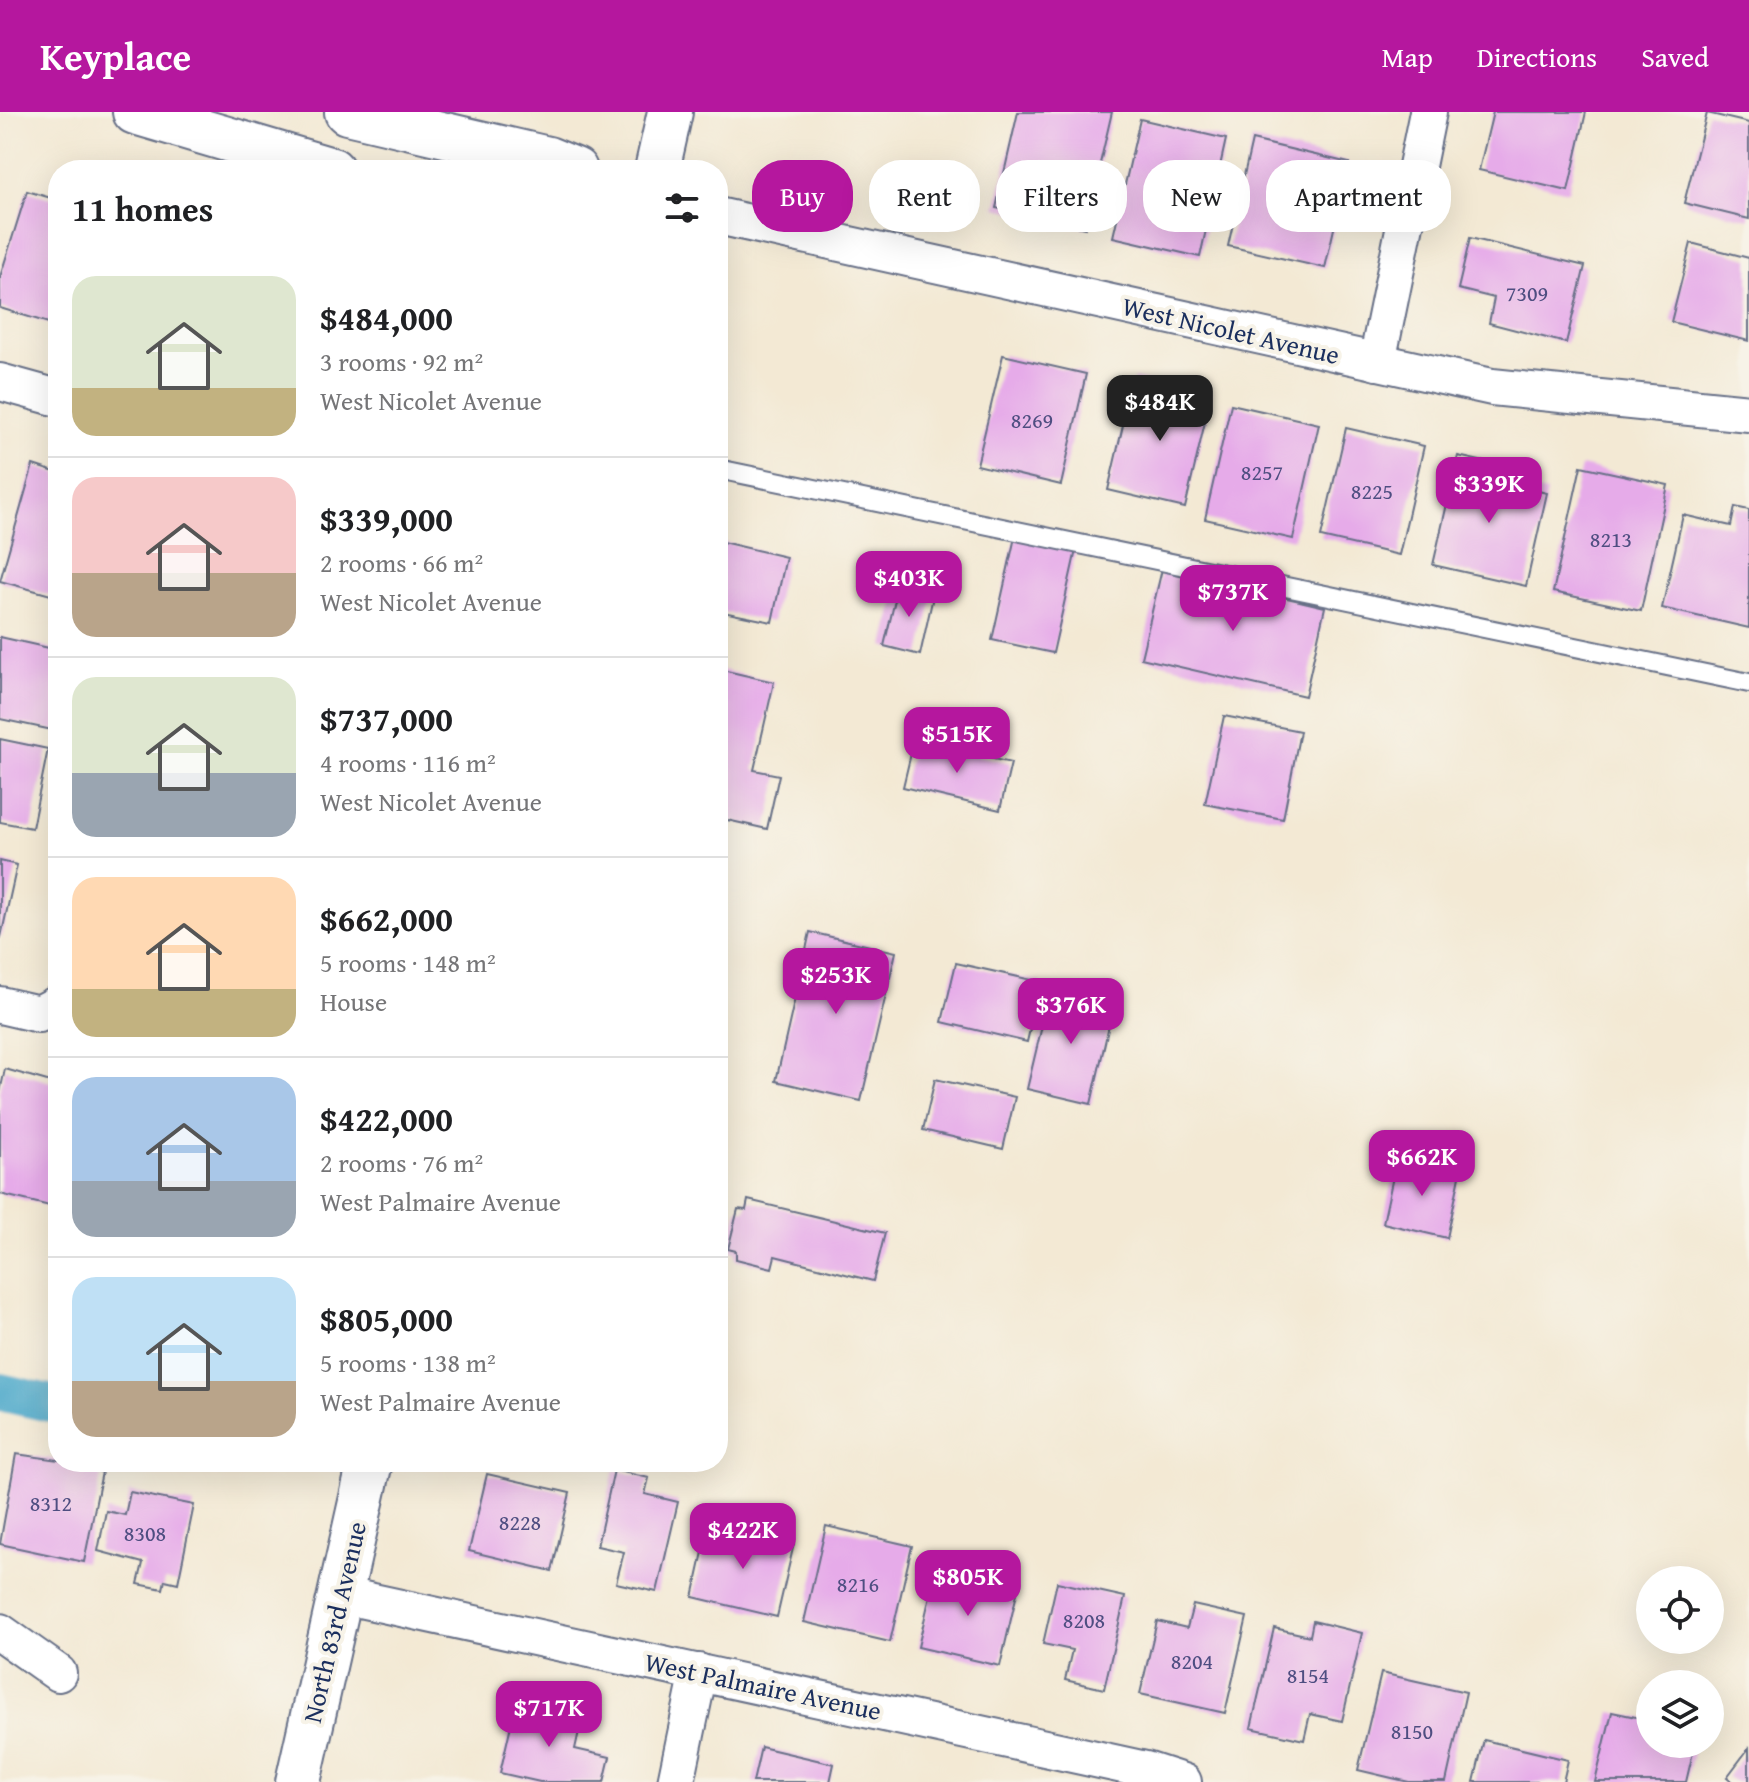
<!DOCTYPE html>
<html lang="en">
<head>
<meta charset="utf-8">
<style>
	body { margin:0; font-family:"Gentium Book Plus",serif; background:#f6f6f6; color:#202124; height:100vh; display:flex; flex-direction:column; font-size:30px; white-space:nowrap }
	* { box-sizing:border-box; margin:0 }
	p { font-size:26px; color:#757577 }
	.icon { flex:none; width:44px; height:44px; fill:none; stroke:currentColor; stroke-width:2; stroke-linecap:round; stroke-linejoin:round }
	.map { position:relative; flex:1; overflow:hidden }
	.details { position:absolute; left:48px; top:48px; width:680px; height:1312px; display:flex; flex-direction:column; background:#fff; border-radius:32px; box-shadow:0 8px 32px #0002 }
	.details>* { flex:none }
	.hud { position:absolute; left:752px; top:48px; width:760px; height:72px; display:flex; gap:16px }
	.fabs { position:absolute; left:1636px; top:1454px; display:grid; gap:16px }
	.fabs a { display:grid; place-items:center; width:88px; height:88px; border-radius:50%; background:#fff; box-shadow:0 8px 32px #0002; font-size:40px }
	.price { position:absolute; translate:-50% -68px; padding:0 18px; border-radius:16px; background:#b5179e; color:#fff; font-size:26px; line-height:52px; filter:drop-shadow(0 2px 4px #0008) }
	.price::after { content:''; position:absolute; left:50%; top:48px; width:24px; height:18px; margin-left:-12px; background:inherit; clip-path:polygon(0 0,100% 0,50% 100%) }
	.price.active { background:#222; color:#fff }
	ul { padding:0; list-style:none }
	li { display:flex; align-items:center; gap:24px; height:200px; padding:0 24px }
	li+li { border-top:2px solid #e0e0e0 }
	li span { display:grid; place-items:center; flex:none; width:224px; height:160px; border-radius:24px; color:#555 }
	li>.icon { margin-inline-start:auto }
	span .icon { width:96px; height:96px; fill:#fffc; stroke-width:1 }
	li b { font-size:34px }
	h2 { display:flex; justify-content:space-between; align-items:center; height:96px; padding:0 24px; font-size:34px }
	.pill { padding:0 28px; border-radius:32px; background:#fff; box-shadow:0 8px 32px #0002; font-size:28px; line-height:72px }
	.pill.active { background:#b5179e; color:#fff }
	header { display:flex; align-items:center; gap:48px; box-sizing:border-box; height:112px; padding:0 40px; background:#b5179e; color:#fff }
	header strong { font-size:38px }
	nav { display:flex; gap:44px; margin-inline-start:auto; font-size:28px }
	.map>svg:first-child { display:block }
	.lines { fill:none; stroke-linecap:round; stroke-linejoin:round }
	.canal { stroke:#4ba8ca; stroke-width:38 }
	.building { fill:#e6abe9 }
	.service-casing { stroke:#677087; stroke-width:22 }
	.minor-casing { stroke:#677087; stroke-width:40 }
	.tertiary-casing { stroke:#677087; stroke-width:48 }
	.secondary-casing { stroke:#677087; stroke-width:48 }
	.service { stroke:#fff; stroke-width:18 }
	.minor { stroke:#fff; stroke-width:36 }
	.tertiary { stroke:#fff; stroke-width:44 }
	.secondary { stroke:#fff; stroke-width:44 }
	.labels { text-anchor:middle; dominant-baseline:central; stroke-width:8; stroke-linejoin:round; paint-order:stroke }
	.number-label { font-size:22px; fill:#4e4e81 }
	.street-label { font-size:26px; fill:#1b2f5e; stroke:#f7f3e8 }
</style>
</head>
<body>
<header>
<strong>Keyplace</strong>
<nav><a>Map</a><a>Directions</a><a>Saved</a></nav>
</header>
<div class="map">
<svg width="1749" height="1670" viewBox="0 0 1749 1670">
	<rect width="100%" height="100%" fill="#f7f3e8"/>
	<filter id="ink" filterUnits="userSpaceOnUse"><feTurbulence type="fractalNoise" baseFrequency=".0125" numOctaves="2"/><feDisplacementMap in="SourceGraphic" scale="16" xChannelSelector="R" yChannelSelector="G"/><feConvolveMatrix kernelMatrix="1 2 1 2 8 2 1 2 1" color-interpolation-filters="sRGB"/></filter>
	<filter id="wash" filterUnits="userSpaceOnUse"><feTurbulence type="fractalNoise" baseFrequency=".006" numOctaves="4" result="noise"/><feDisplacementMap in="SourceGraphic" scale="32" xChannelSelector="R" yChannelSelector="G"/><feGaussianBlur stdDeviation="1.8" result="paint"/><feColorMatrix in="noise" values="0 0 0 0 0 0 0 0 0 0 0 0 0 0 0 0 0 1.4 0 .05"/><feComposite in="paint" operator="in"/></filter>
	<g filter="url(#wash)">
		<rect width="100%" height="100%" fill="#f3e9d4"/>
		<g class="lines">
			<polyline class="canal" points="0,1280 58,1293"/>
		</g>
		<g id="blocks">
			<g class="building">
				<polygon points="1018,0 1112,0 1085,116 996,96"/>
				<polygon points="1493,0 1586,0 1568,79 1479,58"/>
				<polygon points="1707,1 1749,11 1749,107 1684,91"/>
				<polygon points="1140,7 1226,27 1200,145 1113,125"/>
				<polygon points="1252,28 1349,51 1325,156 1228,134"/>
				<polygon points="27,79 58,88 58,214 0,196 0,165"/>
				<polygon points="1470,126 1585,154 1566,231 1489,211 1494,186 1458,177"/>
				<polygon points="1691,131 1749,146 1749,229 1671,210"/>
				<polygon points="1003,243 1086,262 1061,373 977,353"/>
				<polygon points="1134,266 1211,284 1185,396 1108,378"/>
				<polygon points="1231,292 1319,312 1293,427 1205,407"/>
				<polygon points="1346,316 1424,334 1399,443 1321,425"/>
				<polygon points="1458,344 1498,353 1494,369 1547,381 1526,474 1433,453"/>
				<polygon points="33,353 58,361 58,485 0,469"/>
				<polygon points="1581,354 1668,373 1641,499 1553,480"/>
				<polygon points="1735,395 1749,398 1749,516 1662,496 1683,403 1731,414"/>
				<polygon points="1015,425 1076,438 1053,541 992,528"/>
				<polygon points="718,429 786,445 772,510 718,499"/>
				<polygon points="1162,457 1325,495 1305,584 1141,546"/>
				<polygon points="899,471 934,480 920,543 884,534"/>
				<polygon points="0,525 58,538 57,619 0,607"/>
				<polygon points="718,557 774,570 754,658 779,663 767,717 718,706"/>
				<polygon points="1224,604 1300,619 1283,707 1205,692"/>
				<polygon points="0,627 48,637 32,716 0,710"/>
				<polygon points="914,629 1011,651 1000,698 903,675"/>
				<polygon points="0,749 17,753 1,825 0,824"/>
				<polygon points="810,820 896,840 861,989 776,969"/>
				<polygon points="956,851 1041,870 1027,930 942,910"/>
				<polygon points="1051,876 1114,891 1091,992 1027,977"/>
				<polygon points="5,957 58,972 58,1096 0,1082 0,980"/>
				<polygon points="935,967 1015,985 1003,1037 923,1018"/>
				<polygon points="1397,1046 1461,1059 1447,1126 1383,1111"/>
				<polygon points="748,1088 885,1121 873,1169 775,1144 772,1156 736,1147 736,1139 728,1137 738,1097 746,1098"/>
				<polygon points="16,1342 73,1350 73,1354 102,1360 84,1450 0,1432"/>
				<polygon points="614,1358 649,1366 645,1382 678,1390 657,1480 616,1471 624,1440 597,1434"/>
				<polygon points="487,1362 570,1381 552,1459 469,1439"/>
				<polygon points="130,1380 194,1393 178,1471 165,1468 163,1477 138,1472 143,1451 98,1439 106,1399 125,1403"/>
				<polygon points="709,1413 794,1432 777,1505 693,1485"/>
				<polygon points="826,1414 912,1434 890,1530 804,1510"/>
				<polygon points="936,1458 1018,1477 1000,1554 918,1535"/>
				<polygon points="1057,1470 1125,1485 1104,1577 1065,1568 1072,1538 1043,1532"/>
				<polygon points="1193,1493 1247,1505 1225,1601 1140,1582 1157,1509 1187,1516"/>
				<polygon points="1313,1509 1362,1521 1342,1609 1310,1602 1304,1628 1251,1616 1274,1516 1310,1524"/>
				<polygon points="1381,1561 1466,1580 1446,1670 1409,1670 1358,1658"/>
				<polygon points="516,1591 582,1606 575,1637 610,1645 604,1670 540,1670 500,1661"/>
				<polygon points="1612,1600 1650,1608 1650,1632 1695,1632 1686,1670 1595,1670"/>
				<polygon points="1484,1628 1568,1648 1563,1670 1474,1670"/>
				<polygon points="761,1635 834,1652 830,1670 753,1670"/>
				<polygon points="1749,1636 1749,1670 1733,1670 1727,1665"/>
			</g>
		</g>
	</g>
	<g filter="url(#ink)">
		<use href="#blocks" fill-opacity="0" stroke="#677087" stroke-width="2"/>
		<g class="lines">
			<g class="service-casing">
				<polyline id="service" points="718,357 1749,571"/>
			</g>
			<g class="minor-casing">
				<g id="minor">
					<polyline points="718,104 1492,275 1749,301"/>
					<polyline points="1377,250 1428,0"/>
					<polyline points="0,270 58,286"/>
					<polyline points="0,893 39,902 58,892"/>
					<polyline points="341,1483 1146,1658 1183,1670"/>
					<polyline points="0,1520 58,1561"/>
					<polyline points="676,1670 699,1560"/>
				</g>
			</g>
			<g class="tertiary-casing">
				<g id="tertiary">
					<polyline points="135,0 332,58"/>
					<polyline points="347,0 548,47 575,58"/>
				</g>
			</g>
			<g class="secondary-casing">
				<g id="secondary">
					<polyline points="657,58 670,0"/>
					<polyline points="298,1670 370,1350"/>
				</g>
			</g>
			<use href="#service" class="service"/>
			<use href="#minor" class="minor"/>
			<use href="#tertiary" class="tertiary"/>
			<use href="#secondary" class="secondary"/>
		</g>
	</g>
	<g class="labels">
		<g class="number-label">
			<text x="1527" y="181">7309</text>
			<text x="1032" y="308">8269</text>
			<text x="1262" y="360">8257</text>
			<text x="1372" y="379">8225</text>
			<text x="1611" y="427">8213</text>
			<text x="51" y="1391">8312</text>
			<text x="520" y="1410">8228</text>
			<text x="145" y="1421">8308</text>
			<text x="858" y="1472">8216</text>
			<text x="1084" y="1508">8208</text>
			<text x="1192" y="1549">8204</text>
			<text x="1308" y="1563">8154</text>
			<text x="1412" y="1619">8150</text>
		</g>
		<g class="street-label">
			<text transform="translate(1231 218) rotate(13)">West Nicolet Avenue</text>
			<text transform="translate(334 1510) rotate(-77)">North 83rd Avenue</text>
			<text transform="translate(763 1574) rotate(12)">West Palmaire Avenue</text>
		</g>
	</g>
</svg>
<div class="fabs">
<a><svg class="icon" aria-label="locate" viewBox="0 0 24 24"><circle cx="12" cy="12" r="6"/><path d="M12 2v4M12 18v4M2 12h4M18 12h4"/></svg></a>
<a><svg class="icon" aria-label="layers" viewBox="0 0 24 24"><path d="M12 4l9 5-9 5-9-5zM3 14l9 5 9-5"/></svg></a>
</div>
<b class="price active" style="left:1160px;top:331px">$484K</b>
<b class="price" style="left:1489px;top:413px">$339K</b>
<b class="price" style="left:909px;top:507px">$403K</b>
<b class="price" style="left:1233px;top:521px">$737K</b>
<b class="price" style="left:957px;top:663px">$515K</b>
<b class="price" style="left:836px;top:904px">$253K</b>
<b class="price" style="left:1071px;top:934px">$376K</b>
<b class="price" style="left:1422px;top:1086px">$662K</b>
<b class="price" style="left:743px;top:1459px">$422K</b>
<b class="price" style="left:968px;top:1506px">$805K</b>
<b class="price" style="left:549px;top:1637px">$717K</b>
<div class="hud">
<a class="pill active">Buy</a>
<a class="pill">Rent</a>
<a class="pill">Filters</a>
<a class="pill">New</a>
<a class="pill">Apartment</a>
</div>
<section class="details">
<h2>11 homes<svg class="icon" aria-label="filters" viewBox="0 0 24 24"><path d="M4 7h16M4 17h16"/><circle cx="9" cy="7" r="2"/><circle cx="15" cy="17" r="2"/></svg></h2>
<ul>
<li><span style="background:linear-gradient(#dfe7d0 70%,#c2b280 0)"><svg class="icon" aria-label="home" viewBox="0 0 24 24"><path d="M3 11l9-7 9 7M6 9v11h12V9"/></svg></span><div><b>$484,000</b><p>3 rooms · 92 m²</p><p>West Nicolet Avenue</p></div></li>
<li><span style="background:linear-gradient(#f6c9c9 60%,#b9a48a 0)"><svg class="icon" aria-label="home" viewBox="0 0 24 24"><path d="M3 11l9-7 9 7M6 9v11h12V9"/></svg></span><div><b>$339,000</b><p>2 rooms · 66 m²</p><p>West Nicolet Avenue</p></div></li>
<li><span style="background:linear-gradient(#dfe7d0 60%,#9aa5b1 0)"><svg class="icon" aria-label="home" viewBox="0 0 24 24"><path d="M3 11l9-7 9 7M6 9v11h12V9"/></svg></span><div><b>$737,000</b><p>4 rooms · 116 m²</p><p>West Nicolet Avenue</p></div></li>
<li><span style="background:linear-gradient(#ffd9b3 70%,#c2b280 0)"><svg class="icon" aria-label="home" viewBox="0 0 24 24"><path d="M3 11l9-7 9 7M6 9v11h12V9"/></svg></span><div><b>$662,000</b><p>5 rooms · 148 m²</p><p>House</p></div></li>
<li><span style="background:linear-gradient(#a9c7e8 65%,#9aa5b1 0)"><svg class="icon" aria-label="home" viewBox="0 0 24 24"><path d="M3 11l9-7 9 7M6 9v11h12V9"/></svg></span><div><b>$422,000</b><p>2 rooms · 76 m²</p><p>West Palmaire Avenue</p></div></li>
<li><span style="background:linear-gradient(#bfe0f5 65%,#b9a48a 0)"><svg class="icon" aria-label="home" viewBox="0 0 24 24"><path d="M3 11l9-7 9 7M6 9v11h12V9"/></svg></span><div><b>$805,000</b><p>5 rooms · 138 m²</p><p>West Palmaire Avenue</p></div></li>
</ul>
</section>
</div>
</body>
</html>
